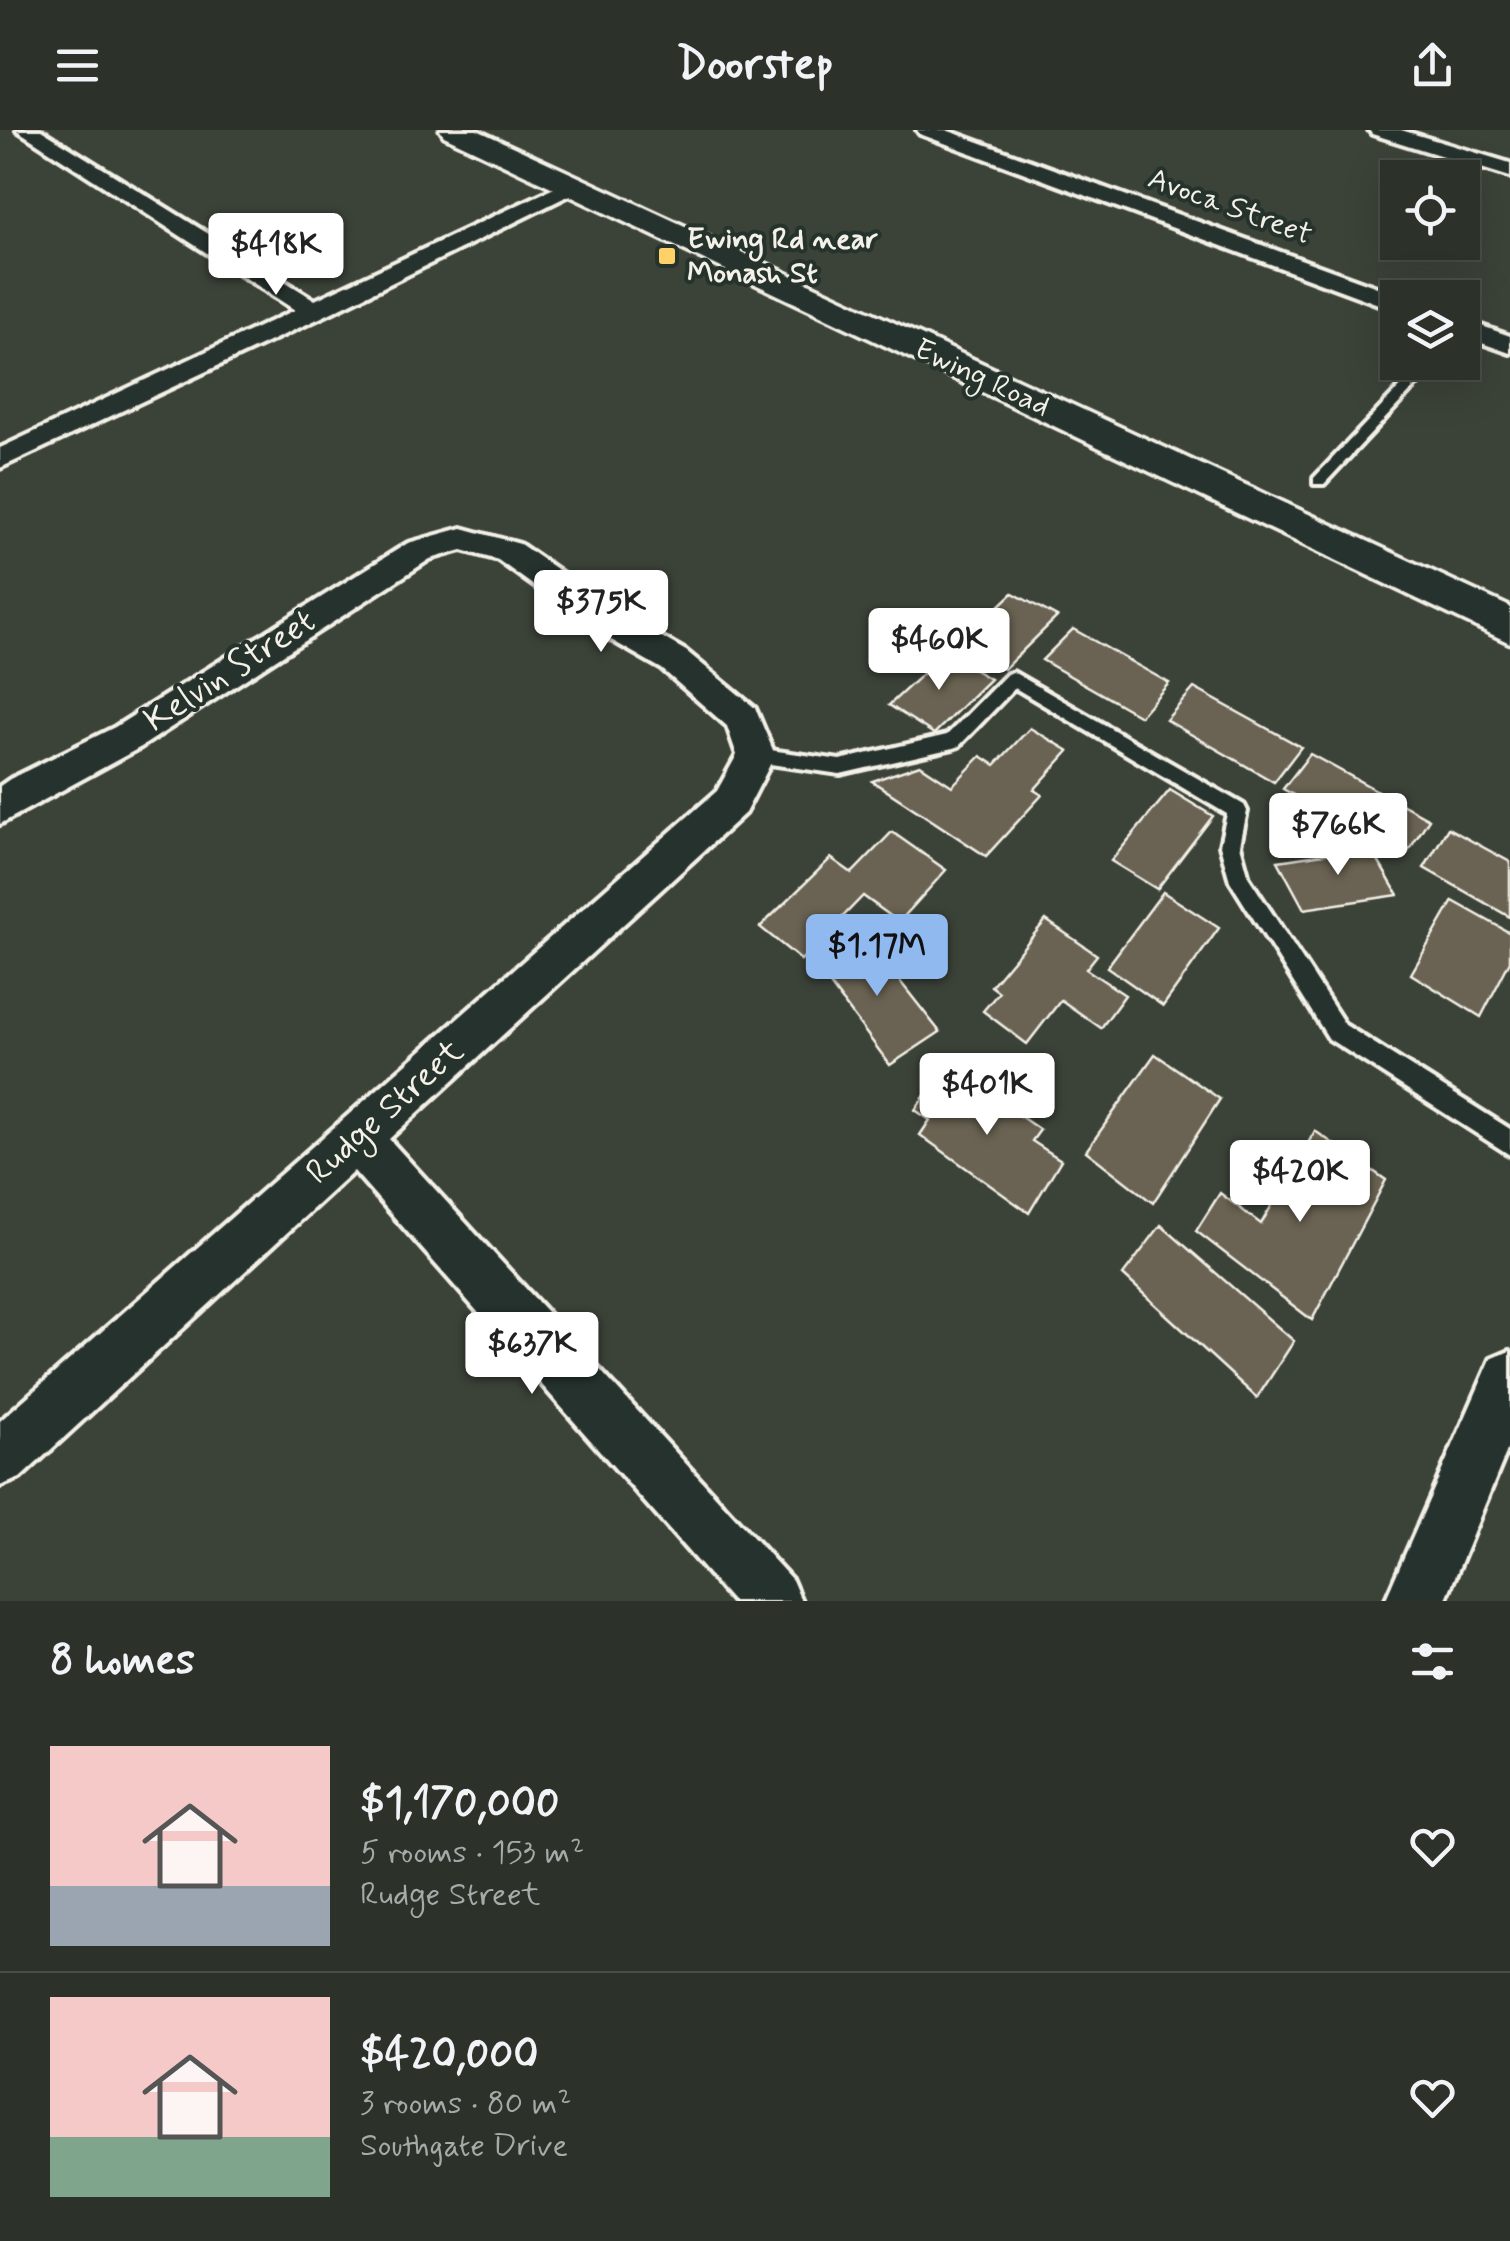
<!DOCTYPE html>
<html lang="en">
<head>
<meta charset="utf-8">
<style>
	body { margin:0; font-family:Mynerve,sans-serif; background:#343a32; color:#f1f3f6; height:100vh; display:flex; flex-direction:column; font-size:38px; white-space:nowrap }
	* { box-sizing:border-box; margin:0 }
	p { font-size:32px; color:#a6aaa8 }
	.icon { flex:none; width:55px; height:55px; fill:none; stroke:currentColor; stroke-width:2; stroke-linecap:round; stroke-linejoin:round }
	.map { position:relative; height:1471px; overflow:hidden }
	.panel { display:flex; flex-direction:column; background:#2c322a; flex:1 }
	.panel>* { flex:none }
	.buttons { position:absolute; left:1380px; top:30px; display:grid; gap:20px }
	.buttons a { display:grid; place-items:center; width:100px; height:100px; border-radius:0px; background:#2c322a; box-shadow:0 10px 40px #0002,0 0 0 2px #484d47; font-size:50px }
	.price { position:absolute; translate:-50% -85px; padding:0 22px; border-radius:10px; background:#fff; color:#222; font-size:32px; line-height:65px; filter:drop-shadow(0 2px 5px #0008) }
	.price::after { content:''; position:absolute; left:50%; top:60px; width:30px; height:22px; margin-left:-15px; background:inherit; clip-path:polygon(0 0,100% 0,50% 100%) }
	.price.selected { background:#90b9f0; color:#111 }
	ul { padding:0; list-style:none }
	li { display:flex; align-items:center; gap:30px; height:250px; padding:0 50px }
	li+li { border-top:2px solid #484d47 }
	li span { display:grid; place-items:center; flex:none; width:280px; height:200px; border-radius:0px; color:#555 }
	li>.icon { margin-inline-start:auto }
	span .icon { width:120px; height:120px; fill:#fffc; stroke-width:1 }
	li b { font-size:42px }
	h2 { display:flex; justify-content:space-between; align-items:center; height:120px; padding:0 50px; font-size:42px }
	header { display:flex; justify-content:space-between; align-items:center; height:130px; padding:0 50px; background:#2c322a; font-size:45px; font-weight:700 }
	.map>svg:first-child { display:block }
	.building { fill:#6b6453; stroke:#f4f1e8; stroke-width:2.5 }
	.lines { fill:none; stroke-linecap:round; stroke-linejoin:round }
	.service-casing { stroke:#f4f1e8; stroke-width:8 }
	.minor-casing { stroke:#f4f1e8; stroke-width:8 }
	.secondary-casing { stroke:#f4f1e8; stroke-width:7 }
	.service { fill:#26332d; fill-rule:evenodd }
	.minor { fill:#26332d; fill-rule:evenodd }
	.secondary { fill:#26332d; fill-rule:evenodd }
	.poi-dot { fill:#ffd166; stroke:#26332d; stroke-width:4 }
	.labels { text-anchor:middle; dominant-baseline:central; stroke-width:8; stroke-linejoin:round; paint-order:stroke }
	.far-street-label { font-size:30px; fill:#f4f1e8; stroke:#26332d }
	.far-poi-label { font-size:30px; font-weight:bold; fill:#f4f1e8; stroke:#26332d; text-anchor:start }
	.street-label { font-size:35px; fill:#f4f1e8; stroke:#26332d }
</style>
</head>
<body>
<header><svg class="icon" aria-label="menu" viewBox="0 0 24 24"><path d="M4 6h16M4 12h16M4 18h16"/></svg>Doorstep<svg class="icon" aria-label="share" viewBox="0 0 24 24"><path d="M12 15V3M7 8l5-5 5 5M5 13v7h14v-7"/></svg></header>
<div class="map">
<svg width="1510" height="1471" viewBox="0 0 1510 1471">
	<rect width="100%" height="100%" fill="#3b4238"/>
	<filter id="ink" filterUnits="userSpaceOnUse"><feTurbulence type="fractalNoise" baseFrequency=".01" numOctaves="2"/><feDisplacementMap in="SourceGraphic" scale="20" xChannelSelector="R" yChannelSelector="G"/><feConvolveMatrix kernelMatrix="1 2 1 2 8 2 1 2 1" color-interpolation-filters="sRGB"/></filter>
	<g filter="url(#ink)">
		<g class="building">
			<polygon points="1013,463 1057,487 1004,539 960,513"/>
			<polygon points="1073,499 1169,553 1140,586 1042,530"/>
			<polygon points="945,523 990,549 934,604 889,575"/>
			<polygon points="1194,558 1301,617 1274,652 1166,590"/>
			<polygon points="1030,598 1069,621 1034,660 1042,665 986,726 872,651 920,635 952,656 981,626 995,635"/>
			<polygon points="1310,624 1429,689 1404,728 1283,659"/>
			<polygon points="1170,660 1213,686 1157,759 1111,731"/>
			<polygon points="1448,698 1510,732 1510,787 1424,738"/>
			<polygon points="892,702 946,740 899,792 863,766 801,830 760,797 831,728 852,743"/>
			<polygon points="1370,717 1398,765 1304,779 1278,731"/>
			<polygon points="1163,762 1219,798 1163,876 1107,837"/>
			<polygon points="1453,771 1510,803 1510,831 1481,887 1411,844"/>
			<polygon points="1046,790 1097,825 1086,839 1125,865 1101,898 1061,870 1027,914 983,881 999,862 991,856"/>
			<polygon points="862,803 940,902 890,935 813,832"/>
			<polygon points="1155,924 1220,969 1153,1073 1086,1021"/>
			<polygon points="946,935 1040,1000 1032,1011 1061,1030 1029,1083 920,1005 930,990 915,980"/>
			<polygon points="1315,1001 1386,1050 1312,1190 1196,1101 1220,1063 1261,1094"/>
			<polygon points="1161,1095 1294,1211 1257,1268 1123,1145"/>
		</g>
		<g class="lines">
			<g class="service-casing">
				<g id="service">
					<polygon points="1424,232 1438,232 1324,354 1314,354 1314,348"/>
					<polygon points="1013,542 1244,675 1247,681 1240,715 1249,748 1345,895 1510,999 1510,1025 1329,909 1230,751 1220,715 1227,684 1015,558 959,616 953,618 840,644 756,632 747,625 756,618 840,630 947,605 1007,544"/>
				</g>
			</g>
			<g class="minor-casing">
				<g id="minor">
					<polygon points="17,0 41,0 315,170 567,52 583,52 586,57 324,186 0,338 0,318 295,180"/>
					<polygon points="917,0 946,0 1407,168 1398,168 1398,180 1389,178 920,4"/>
					<polygon points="1369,0 1401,0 1510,33 1510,47 1372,4"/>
					<polygon points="1462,189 1510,206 1510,223 1462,206"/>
					<polygon points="462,398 520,414 623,485 686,521 755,578 775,625 745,683 389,1009 792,1450 801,1471 732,1471 354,1041 20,1348 0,1356 0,1291 717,661 737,625 727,596 662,539 599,503 498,430 462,420 430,429 141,617 0,694 0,656 10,649 115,597 408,413"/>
					<polygon points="1510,1221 1510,1313 1445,1471 1385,1471 1491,1229"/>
				</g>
			</g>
			<g class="secondary-casing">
				<polygon id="secondary" points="440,0 477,0 1510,477 1510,513 444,6"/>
			</g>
			<use href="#service" class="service"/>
			<use href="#minor" class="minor"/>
			<use href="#secondary" class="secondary"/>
		</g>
	</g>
	<rect class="poi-dot" x="657" y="116" width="20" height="20" rx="5"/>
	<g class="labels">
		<g class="far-street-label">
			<text transform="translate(1230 77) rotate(20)">Avoca Street</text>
			<text transform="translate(982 248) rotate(25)">Ewing Road</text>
		</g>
		<g class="far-poi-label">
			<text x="687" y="109">Ewing Rd near<tspan x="687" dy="34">Monash St</tspan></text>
		</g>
		<g class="street-label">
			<text transform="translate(230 541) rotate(-33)">Kelvin Street</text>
			<text transform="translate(385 982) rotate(-42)">Rudge Street</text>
		</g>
	</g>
</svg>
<div class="buttons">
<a><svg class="icon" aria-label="locate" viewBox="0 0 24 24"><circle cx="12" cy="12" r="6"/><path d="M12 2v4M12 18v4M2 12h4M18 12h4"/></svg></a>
<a><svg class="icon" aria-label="layers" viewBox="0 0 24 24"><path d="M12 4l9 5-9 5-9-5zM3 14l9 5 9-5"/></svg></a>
</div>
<b class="price" style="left:276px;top:168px">$418K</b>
<b class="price" style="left:601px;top:525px">$375K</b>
<b class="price" style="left:939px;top:563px">$460K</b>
<b class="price" style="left:1338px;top:748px">$766K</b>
<b class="price selected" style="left:877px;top:869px">$1.17M</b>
<b class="price" style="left:987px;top:1008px">$401K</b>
<b class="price" style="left:1300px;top:1095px">$420K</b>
<b class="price" style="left:532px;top:1267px">$637K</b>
</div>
<section class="panel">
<h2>8 homes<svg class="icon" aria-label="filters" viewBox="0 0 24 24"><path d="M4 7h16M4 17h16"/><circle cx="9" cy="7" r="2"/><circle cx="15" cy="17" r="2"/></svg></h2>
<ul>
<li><span style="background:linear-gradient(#f6c9c9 70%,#9aa5b1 0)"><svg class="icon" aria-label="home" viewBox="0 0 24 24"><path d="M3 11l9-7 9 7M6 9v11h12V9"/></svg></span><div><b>$1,170,000</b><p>5 rooms · 153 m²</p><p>Rudge Street</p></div><svg class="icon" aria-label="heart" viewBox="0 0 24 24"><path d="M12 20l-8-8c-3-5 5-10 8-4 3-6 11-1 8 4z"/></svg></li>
<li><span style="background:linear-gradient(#f6c9c9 70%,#7fa58c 0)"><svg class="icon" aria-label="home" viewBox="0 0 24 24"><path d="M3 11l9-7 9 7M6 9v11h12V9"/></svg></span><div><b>$420,000</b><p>3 rooms · 80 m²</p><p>Southgate Drive</p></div><svg class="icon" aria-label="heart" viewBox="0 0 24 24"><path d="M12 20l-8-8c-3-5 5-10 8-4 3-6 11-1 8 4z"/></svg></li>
</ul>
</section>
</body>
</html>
